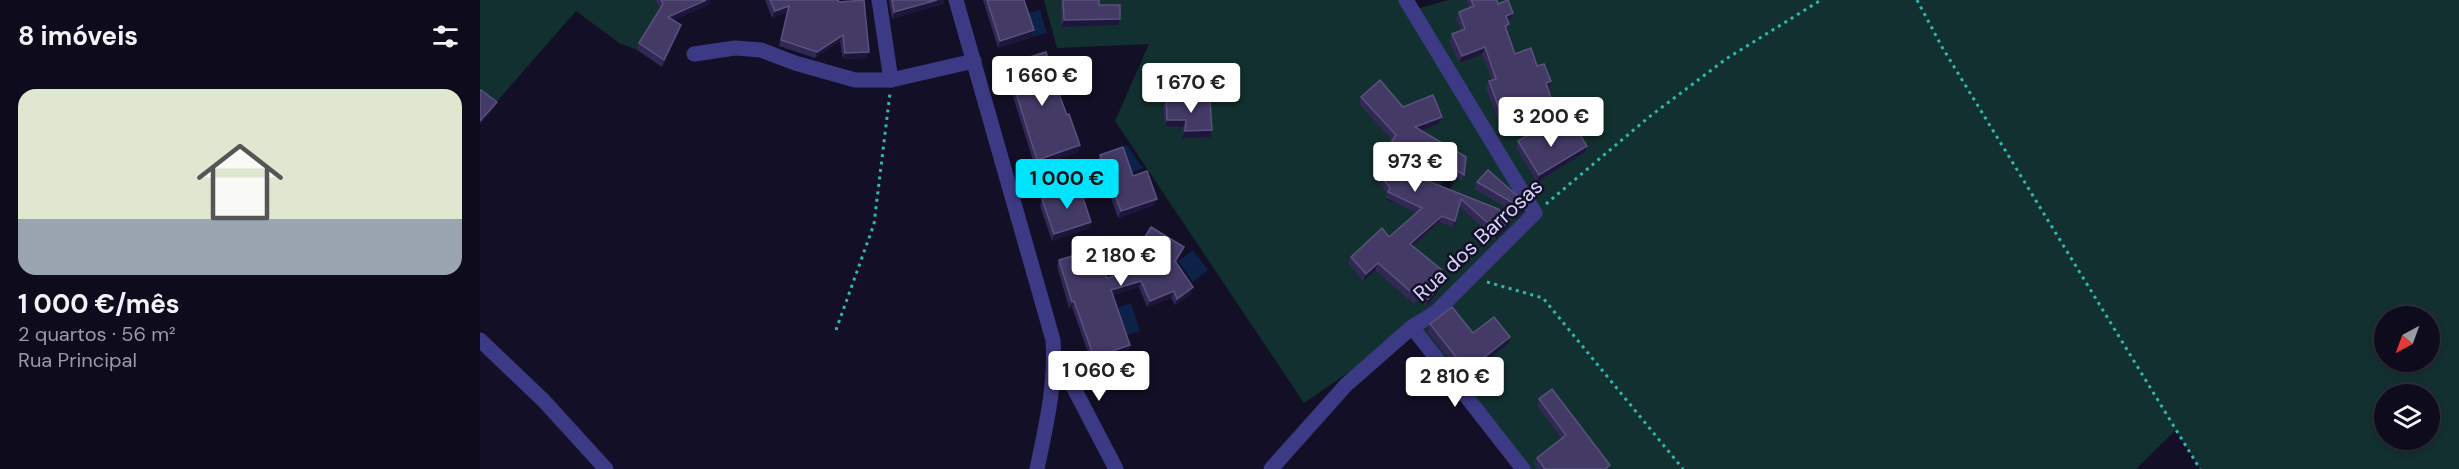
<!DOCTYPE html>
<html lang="pt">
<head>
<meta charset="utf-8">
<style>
	body { margin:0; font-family:"DM Sans",sans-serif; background:#1c1929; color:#f1f3f6; height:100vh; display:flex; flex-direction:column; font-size:22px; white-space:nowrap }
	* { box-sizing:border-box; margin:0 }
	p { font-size:20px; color:#9b9ba3 }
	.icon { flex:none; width:33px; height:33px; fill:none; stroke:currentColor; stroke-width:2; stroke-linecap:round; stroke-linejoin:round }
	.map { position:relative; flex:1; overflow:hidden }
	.side { display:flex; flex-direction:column; background:#0e0b1c; width:480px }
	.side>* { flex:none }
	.needle { width:39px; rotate:221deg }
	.buttons { position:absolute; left:1894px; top:306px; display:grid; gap:12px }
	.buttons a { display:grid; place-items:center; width:66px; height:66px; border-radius:50%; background:#0e0b1c; box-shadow:0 3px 9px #0003,0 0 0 2px #2e2b3b; font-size:30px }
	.price { position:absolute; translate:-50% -51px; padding:0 14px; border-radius:6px; background:#fff; color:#222; font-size:20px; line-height:39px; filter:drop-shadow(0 2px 3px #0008) }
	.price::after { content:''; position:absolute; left:50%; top:36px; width:18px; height:14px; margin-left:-9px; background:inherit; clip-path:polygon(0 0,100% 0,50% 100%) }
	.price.selected { background:#00e5ff; color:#111 }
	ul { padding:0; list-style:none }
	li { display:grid; align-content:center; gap:12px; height:318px; padding:0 18px }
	li span { display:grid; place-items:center; height:186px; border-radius:18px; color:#555 }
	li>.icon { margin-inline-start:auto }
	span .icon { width:108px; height:108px; fill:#fffc; stroke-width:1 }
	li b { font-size:26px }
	h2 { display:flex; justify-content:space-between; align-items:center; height:72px; padding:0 18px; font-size:26px }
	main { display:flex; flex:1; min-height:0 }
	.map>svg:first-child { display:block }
	.green { fill:#12302f; fill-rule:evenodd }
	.water { fill:#0c2248 }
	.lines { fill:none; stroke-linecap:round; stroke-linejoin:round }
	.path { stroke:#2fb8b0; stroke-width:3; stroke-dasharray:3 4.5; stroke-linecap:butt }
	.minor { stroke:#3d3a85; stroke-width:15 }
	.tertiary { stroke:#3d3a85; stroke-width:15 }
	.wall { fill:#312854 }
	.shaded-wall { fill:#1d163a }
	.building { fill:#433a66; stroke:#5a527e; stroke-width:1.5 }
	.labels { text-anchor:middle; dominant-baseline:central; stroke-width:5; stroke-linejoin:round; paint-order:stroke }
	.street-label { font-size:21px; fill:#d9d4ff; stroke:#130f26 }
</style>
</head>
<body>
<main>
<section class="side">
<h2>8 imóveis<svg class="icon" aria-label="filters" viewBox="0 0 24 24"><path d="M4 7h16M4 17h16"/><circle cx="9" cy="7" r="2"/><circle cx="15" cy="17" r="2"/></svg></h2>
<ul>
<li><span style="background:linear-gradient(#dfe7d0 70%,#9aa5b1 0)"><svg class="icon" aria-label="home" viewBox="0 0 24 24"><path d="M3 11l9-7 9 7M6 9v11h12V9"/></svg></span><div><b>1 000 €/mês</b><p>2 quartos · 56 m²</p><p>Rua Principal</p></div></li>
</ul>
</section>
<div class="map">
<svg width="1979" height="469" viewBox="0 0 1979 469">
	<rect width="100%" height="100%" fill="#130f26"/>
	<g class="green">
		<polygon points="0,0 175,0 179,7 176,18 157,50 139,43 96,11 12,107 0,98"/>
		<path d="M 564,0 L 925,0 L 933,10 L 968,0 L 1979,0 L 1979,469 L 1720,469 L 1696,430 L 1656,469 L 1043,469 L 933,328 L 824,403 L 635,121 L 669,44 L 577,48 ZM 945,141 L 983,163 L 982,173 L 976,177 L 960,210 L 977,217 L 973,228 L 906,199 L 919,177 L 957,192 L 968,173 L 938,155 ZM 934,219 L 946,233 L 929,249 L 916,235 ZM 900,235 L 917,255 L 903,268 L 899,267 L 883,281 L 869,263 ZM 1905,316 L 1950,316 L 1950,362 L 1905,362 ZM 1905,394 L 1950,394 L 1950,440 L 1905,440 Z"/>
	</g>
	<g class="water">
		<polygon points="560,10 567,33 552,37 545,14"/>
		<polygon points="647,145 663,168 648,174 643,147"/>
		<polygon points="713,250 728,270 713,282 698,261"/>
		<polygon points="651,303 660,331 646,335 637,308"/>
	</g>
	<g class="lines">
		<g class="path">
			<polyline points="1437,0 1462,47 1720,469"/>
			<polyline points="1066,204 1169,117 1246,59 1341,0"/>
			<polyline points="1007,282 1063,298 1203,469"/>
			<polyline points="356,330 394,224 410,93"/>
		</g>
		<g class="minor">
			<polyline points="399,0 411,80"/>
			<polyline points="214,54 255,48 281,50 315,63 375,80 411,80 494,61"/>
			<polyline points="932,327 1043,469"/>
			<polyline points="0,340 64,401 126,469"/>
			<polyline points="575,369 587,375 636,469"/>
			<polyline points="791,469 866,385 932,327 955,313 1055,213 926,0"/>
		</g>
		<path class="tertiary" d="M 476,0 L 573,340 C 576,384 566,426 557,469"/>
	</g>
	<g class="wall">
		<polygon points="175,0 230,0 228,5 194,20 199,31 182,67 157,50 159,43 180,9"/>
		<polygon points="285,0 358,0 386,58 363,59 360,41 335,58 299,46 307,12 292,18"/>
		<polygon points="409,0 464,0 463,4 412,19"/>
		<polygon points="503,0 544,0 552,37 518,48"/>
		<polygon points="581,0 619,0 619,5 638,25 581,27"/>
		<polygon points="987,0 1017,0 1018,4 1031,19 1028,21 1027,31 1035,54 1057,66 1068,88 1073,104 1071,110 1021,128 1006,88 1009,81 1012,80 1002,54 979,63 969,41 972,34 981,30 976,19 979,12 989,8"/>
		<polygon points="527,64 577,89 587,115 600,145 598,152 555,167 525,71"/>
		<polygon points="881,97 923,107 959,124 941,131 984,175 982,181 929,151 917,168 1030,220 1028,227 1015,239 979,206 973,228 959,222 932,246 962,270 959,277 954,283 956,295 946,306 939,298 934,304 895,270 883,281 868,263 871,257 909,237 936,213 906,198 907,194 894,176 896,170 901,163 900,162 902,156 913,141 879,104"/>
		<polygon points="686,99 732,130 730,137 702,138 703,127 685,126 683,106"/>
		<polygon points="1071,139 1107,146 1105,152 1057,182 1036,148 1038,141"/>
		<polygon points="620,155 653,176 677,199 674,205 638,218 618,161"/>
		<polygon points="997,182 1045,205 1043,212 1039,215 994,189"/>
		<polygon points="562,199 611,222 609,228 572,241 560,206"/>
		<polygon points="704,247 701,254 696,262 711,294 695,305 691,298 667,307 659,287 633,295 650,345 648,351 612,364 592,307 589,308 577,266 579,260 627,278 652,271 650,265 652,258"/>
		<polygon points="950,324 993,333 1028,344 984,378 947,331"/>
		<polygon points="1059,399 1130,465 1128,469 1058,469 1054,464 1057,458 1082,439 1057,406"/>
	</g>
	<g class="shaded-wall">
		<polygon points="226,0 230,0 228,5 186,24 188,17"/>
		<polygon points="457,0 464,0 463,4 412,19 414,12"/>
		<polygon points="309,6 307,12 292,18 295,11"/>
		<polygon points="1033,13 1031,19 1024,22 1026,16"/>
		<polygon points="640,19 638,25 581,27 584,20"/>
		<polygon points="201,25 199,31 182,67 184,60"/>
		<polygon points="554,30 552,37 518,48 520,41"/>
		<polygon points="363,35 360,41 335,58 337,52"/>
		<polygon points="1005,47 1002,54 979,63 982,56"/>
		<polygon points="389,52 386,58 363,59 365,53"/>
		<polygon points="1071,81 1068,88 1064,90 1066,83"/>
		<polygon points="17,102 14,109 0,125 0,121"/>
		<polygon points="1073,104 1071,110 1021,128 1024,122"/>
		<polygon points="962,117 959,124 933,134 935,127"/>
		<polygon points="687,120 706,120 703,127 685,126"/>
		<polygon points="732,130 730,137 702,138 705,131"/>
		<polygon points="932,144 929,151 913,174 915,168"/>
		<polygon points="600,145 598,152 555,167 557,160"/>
		<polygon points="1107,146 1105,152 1057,182 1059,175"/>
		<polygon points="677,199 674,205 638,218 641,211"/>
		<polygon points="1045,205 1043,212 1039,215 1042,208"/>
		<polygon points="962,216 959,222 927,250 930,244"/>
		<polygon points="1030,220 1028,227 1015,239 1018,232"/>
		<polygon points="611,222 609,228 572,241 574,234"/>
		<polygon points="898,263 895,270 883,281 886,274"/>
		<polygon points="962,270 959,277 950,288 952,282"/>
		<polygon points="661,281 659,287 628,297 631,290"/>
		<polygon points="713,287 711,294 695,305 697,299"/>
		<polygon points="958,288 956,295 946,306 948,299"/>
		<polygon points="694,291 691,298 667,307 670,301"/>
		<polygon points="594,301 592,307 589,308 592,302"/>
		<polygon points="1030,337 1028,344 984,378 987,371"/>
		<polygon points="650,345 648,351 612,364 614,357"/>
	</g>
	<g class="building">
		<polygon points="181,0 226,0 188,17 201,25 184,60 159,43 183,4"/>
		<polygon points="290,0 358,0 359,2 384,0 389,52 365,53 363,35 337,52 301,40 309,6 295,11"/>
		<polygon points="412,0 457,0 414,12"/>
		<polygon points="507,0 544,0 554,30 520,41"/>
		<polygon points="583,0 619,0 619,5 640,5 640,19 584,20"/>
		<polygon points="991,0 1017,0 1018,4 1028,0 1033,13 1026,16 1029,24 1025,26 1035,54 1051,48 1057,66 1064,64 1071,81 1066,83 1073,104 1024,122 1009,81 1016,79 1005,47 982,56 972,34 985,29 979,12 994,6"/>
		<polygon points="566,52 577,89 587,115 589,114 600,145 557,160 527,64"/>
		<polygon points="900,80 923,107 953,95 962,117 935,127 986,157 984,175 932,144 915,168 1018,209 1030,220 1018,232 981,199 975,221 962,216 930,244 962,270 952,282 958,288 948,299 941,291 937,297 898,263 886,274 871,257 902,228 909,237 942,208 908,192 910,188 896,170 905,157 902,156 916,135 881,97"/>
		<polygon points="1,90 17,102 0,121 0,91"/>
		<polygon points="686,99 730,101 732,130 705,131 706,120 687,120"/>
		<polygon points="1094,125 1107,146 1059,175 1038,141 1063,126 1071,139"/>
		<polygon points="643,147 653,176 667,171 677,199 641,211 620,155"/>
		<polygon points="1008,170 1042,200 1045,205 1042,208 997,182"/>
		<polygon points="599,186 611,222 574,234 562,199"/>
		<polygon points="671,227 704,247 695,261 713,287 697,299 694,291 670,301 661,281 631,290 650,345 614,357 594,301 592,302 579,260 618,248 627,278 657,269 652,258"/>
		<polygon points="972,307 993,333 1014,317 1030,337 987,371 950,324"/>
		<polygon points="1072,389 1130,465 1125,469 1065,469 1057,458 1086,435 1059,399"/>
	</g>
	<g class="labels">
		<g class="street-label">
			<text transform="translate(998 240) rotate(-43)">Rua dos Barrosas</text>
		</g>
	</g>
</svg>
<div class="buttons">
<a><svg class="needle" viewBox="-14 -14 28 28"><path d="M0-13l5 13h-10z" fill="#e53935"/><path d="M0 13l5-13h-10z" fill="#9b9ba3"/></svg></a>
<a><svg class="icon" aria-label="layers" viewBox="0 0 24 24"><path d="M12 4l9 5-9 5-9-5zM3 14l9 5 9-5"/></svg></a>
</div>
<b class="price" style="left:562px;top:107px">1 660 €</b>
<b class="price" style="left:711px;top:114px">1 670 €</b>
<b class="price" style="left:1071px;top:148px">3 200 €</b>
<b class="price" style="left:935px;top:193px">973 €</b>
<b class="price selected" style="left:587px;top:210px">1 000 €</b>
<b class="price" style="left:641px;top:287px">2 180 €</b>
<b class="price" style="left:619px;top:402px">1 060 €</b>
<b class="price" style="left:975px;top:408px">2 810 €</b>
</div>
</main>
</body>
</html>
